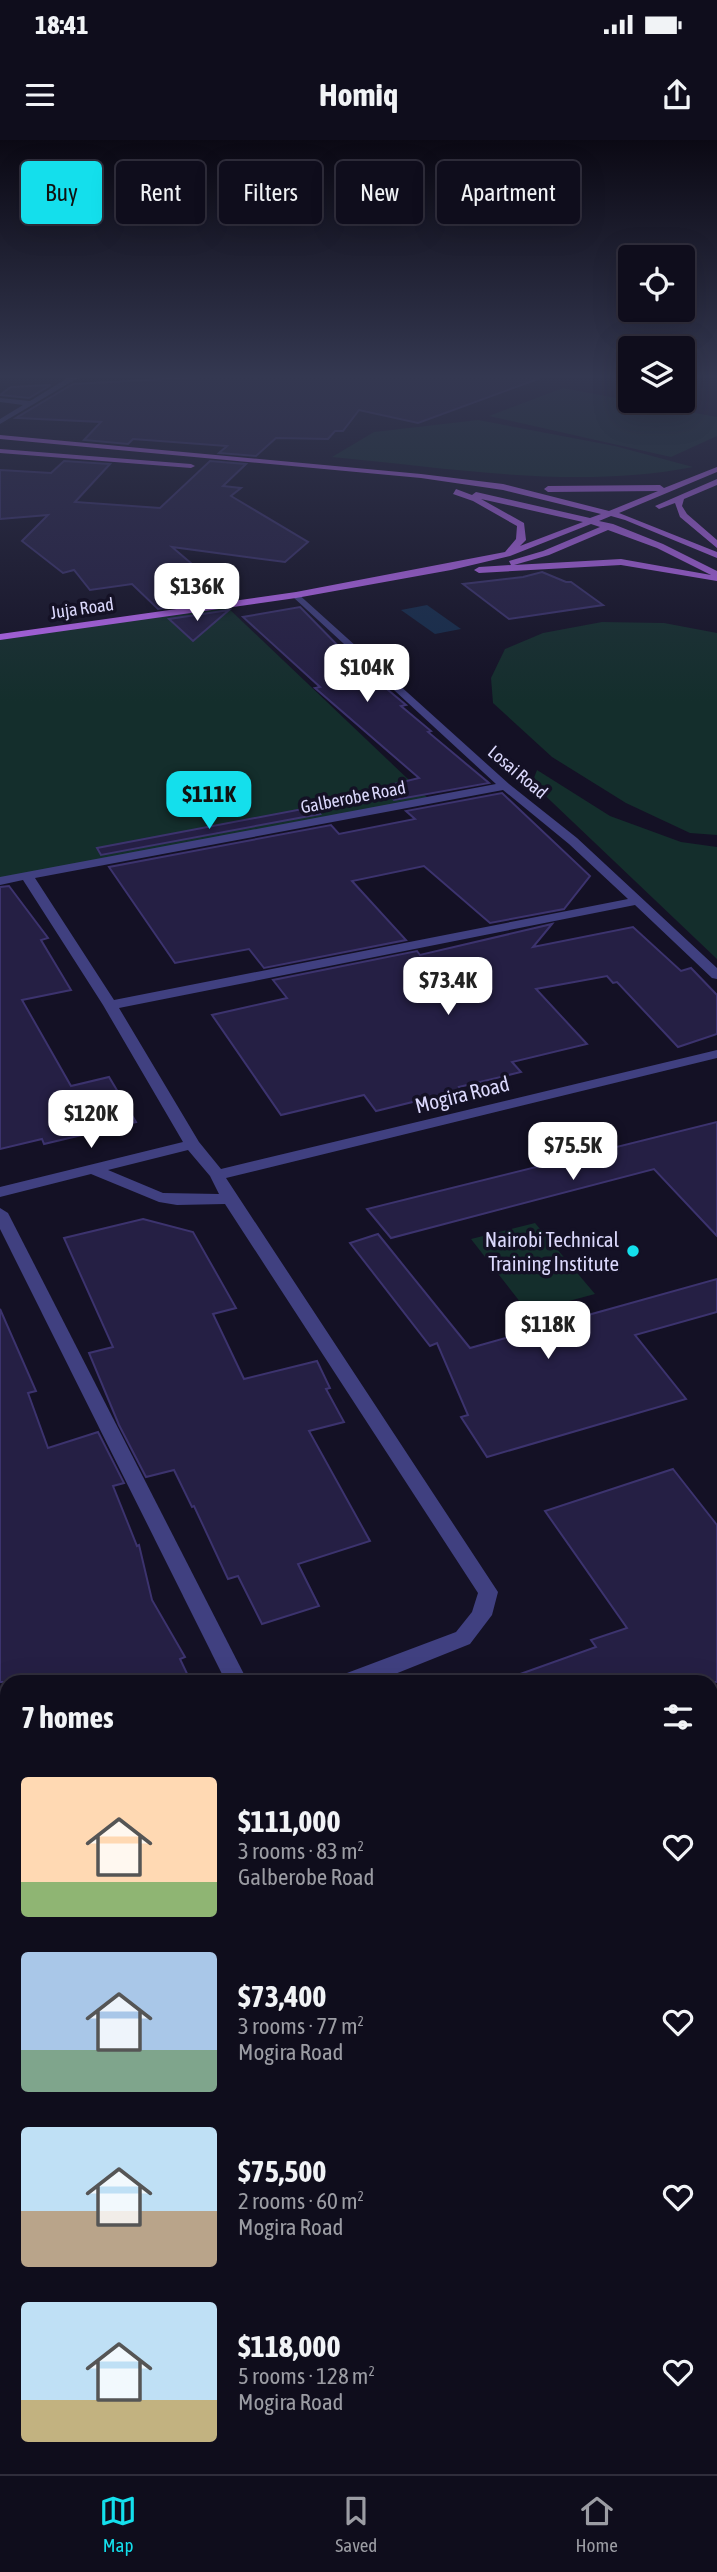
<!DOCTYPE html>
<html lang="en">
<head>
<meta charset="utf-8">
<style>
	body { margin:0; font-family:"Asap Condensed",sans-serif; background:#1d1b29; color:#f1f3f6; height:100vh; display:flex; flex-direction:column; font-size:26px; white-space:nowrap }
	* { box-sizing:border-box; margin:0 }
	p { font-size:23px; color:#9b9ca3 }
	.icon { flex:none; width:38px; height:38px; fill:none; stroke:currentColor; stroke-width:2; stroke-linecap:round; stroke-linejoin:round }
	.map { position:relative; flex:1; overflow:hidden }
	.sheet { position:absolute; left:0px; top:1535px; width:718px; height:800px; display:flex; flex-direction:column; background:#0f0d1c; border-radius:21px 21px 0 0; box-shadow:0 7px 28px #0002,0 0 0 2px #2f2d3b }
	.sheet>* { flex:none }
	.guide { position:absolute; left:21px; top:21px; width:676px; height:63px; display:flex; gap:14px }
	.buttons { position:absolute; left:618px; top:105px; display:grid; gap:14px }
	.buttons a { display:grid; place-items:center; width:77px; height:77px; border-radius:7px; background:#0f0d1c; box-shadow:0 7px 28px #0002,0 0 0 2px #2f2d3b; font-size:35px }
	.price { position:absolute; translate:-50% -60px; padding:0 16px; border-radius:14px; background:#fff; color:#222; font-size:23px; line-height:46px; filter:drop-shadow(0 2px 4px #0008) }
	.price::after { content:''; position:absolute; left:50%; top:42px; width:21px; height:16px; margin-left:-10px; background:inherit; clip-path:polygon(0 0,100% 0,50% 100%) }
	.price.selected { background:#14dfec; color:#111 }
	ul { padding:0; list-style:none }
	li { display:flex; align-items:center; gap:21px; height:175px; padding:0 21px }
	li span { display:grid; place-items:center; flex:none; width:196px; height:140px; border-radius:7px; color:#555 }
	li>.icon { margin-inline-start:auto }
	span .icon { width:84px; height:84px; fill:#fffc; stroke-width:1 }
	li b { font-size:30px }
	h2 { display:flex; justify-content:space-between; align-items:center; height:84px; padding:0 21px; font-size:30px }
	.tag { padding:0 24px; border-radius:7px; background:#0f0d1c; box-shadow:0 7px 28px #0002,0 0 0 2px #2f2d3b; font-size:24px; line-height:63px }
	.tag.selected { background:#14dfec; color:#111 }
	.status { display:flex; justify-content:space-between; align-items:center; height:49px; padding:0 35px; background:#0f0d1c; direction:ltr }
	.status svg { height:19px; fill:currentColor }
	header { display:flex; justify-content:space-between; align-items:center; height:91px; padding:0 21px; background:#0f0d1c; font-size:32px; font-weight:700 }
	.menu { display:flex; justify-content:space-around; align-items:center; height:98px; border-top:2px solid #2f2d3b; background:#0f0d1c; font-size:19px; color:#9b9ca3 }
	.menu a { display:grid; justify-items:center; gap:4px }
	.menu .selected { color:#14dfec }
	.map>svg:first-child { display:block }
	.green { fill:#142e2c }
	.water { fill:#152c4b }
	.building { fill:#251f44; stroke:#3c336e; stroke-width:2 }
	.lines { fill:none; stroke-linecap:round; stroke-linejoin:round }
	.minor { fill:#404080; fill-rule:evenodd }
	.major { fill:#b968f3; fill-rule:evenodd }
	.poi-dot { fill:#14dfec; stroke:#141125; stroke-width:2.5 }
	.labels { text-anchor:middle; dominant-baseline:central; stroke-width:7; stroke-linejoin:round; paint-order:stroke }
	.far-street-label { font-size:18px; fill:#dbd8fc; stroke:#141125 }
	.street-label { font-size:21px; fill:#dbd8fc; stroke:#141125 }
	.poi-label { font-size:21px; fill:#dbd8fc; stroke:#141125; text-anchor:end }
</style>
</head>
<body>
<div class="status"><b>18:41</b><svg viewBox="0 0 49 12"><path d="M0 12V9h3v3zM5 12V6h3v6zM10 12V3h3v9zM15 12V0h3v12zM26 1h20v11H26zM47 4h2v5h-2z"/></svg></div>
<header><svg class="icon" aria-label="menu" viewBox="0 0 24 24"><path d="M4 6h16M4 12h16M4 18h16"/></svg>Homiq<svg class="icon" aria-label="share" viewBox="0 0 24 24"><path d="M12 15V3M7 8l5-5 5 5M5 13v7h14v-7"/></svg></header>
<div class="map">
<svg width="717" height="2334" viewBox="0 0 717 2334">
	<rect width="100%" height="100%" fill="#141125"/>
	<g class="green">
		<polygon points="563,248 717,277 717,296 671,317 489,276"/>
		<path d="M 478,280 L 615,306 L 693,327 C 575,350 451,328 332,317 L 374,292 Z"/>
		<polygon points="225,465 430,660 0,740 0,497"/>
		<polygon points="602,482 664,483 717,493 717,695 690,693 626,663 552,617 493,563 491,538 505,509 543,493"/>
		<polygon points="537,630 610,676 681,702 717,707 717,819 532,643"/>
		<polygon points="535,1083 595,1154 528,1172 471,1099"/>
	</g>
	<polygon class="water" points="427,465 461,489 435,494 401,470"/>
	<g class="building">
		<polygon points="219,236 537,236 538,239 418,283 359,270 343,291 335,291 328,299 276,298 256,316 219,313 227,306 133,299 128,304 84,300 101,282 16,278 73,244"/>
		<polygon points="51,245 29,258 0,255 11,247"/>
		<polygon points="64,321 110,324 75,362 160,368 210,321 246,324 223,346 241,348 231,356 308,402 285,422 172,407 232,458 158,469 132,444 90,450 74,430 63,433 22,401 48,375 0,379 0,330 51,333"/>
		<polygon points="542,432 566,442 571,442 603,465 509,479 463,444 523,437"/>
		<polygon points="300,467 351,519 406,565 401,566 431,591 428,592 489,643 394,660 386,653 396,651 390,645 419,638 315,548 320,547 243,477"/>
		<polygon points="229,470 193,501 169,479"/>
		<polygon points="502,653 590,736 564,769 490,783 424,726 352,741 406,800 264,828 249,809 175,823 109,727 331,685 339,694 415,679 406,671"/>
		<polygon points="313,667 320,674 101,715 97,708"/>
		<polygon points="9,746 48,798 41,800 71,850 22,860 71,946 109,937 136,982 44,1004 42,999 0,1009 0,747"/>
		<polygon points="552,784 533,807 633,787 681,831 691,828 717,855 717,894 678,907 617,842 613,843 607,836 536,849 587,904 512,922 521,932 459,947 461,950 376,971 364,955 281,975 212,875 287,858 273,840 417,811 420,815"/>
		<polygon points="717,982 717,1096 654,1029 391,1098 367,1069"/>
		<polygon points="143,1079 193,1092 236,1168 213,1174 244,1239 317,1221 330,1248 326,1249 344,1282 309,1291 370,1401 298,1424 319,1466 262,1484 238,1436 228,1439 194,1366 192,1367 174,1330 146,1337 119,1285 89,1213 113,1207 64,1098"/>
		<polygon points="378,1094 470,1208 717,1139 717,1172 635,1195 686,1259 487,1317 461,1277 468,1275 437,1203 430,1206 350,1103"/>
		<polygon points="0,1169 36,1251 28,1253 48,1308 98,1292 124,1343 113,1346 137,1406 139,1405 152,1460 185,1517 180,1519 191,1542 0,1542"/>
		<polygon points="673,1329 717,1385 717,1542 510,1542 509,1538 596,1507 591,1500 627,1488 545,1371"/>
	</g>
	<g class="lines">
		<g class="minor">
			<polygon points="71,236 91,236 76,239 0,284 0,279 23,265 0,262 0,258 30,261"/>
			<path d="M 296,452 L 509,644 L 577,698 L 717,828 L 717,839 L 712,838 L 635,765 L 119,868 L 199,1002 L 221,1029 L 717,910 L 717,918 L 226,1038 L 498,1452 L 492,1475 L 470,1504 L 375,1542 L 336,1542 L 339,1536 L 456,1492 L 472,1472 L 478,1453 L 225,1064 L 177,1065 L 159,1062 L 91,1034 L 0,1057 L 0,1047 L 183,1002 L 103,865 L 23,740 L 0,745 L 0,737 L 496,644 L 293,457 L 291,455 ZM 503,650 L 569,704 L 628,759 L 114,860 L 35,738 ZM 188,1010 L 210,1036 L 219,1054 L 163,1053 L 108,1030 Z"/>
			<polygon points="0,1068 8,1073 248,1542 226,1542 0,1089"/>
			<polygon points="717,1718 717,1739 710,1741 710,1720"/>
			<polygon points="0,1751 7,1754 7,1796 0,1793"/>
			<polygon points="710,1843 717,1845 717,1878 710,1875"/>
			<polygon points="717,1965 717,1992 710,1995 710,1968"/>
			<polygon points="7,1979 7,2005 0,2007 0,1981"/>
			<polygon points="626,2328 657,2328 659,2334 628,2334"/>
		</g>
		<g class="major">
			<path d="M 0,295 L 421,334 L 503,344 L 609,371 L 658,351 L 548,352 L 544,349 L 548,346 L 660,345 L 664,348 L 717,327 L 717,332 L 619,373 L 717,412 L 717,418 L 625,380 L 611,376 L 599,381 L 613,384 L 663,404 L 717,431 L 717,441 L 621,425 L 479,433 L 474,430 L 479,427 L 511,425 L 509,421 L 543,411 L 600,387 L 591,384 L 510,416 L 451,430 L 296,458 L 0,500 L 0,494 L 296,452 L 505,412 L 516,399 L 517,386 L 473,361 L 453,354 L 456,349 L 472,355 L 476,352 L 590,378 L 601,374 L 503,350 L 421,338 L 0,299 ZM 481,359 L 583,382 L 520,406 L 526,400 L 524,383 ZM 608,390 L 657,408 L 711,435 L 621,419 L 514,425 L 549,415 Z"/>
			<polygon points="0,309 191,324 195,326 191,328 0,313"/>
			<polygon points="717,339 717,345 684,359 682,366 687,374 717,400 717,408 680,377 675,363 659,369 655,366"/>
		</g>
	</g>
	<linearGradient id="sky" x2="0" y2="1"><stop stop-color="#0b0914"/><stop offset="0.42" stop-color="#343851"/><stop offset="1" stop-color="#343851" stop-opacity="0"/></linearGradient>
	<rect width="717" height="562" fill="url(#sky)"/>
	<circle class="poi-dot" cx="633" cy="1111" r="7"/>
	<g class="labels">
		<g class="far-street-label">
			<text transform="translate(82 468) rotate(-8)">Juja Road</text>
			<text transform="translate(518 632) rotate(40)">Losai Road</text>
			<text transform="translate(353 657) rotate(-11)">Galberobe Road</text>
		</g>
		<g class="street-label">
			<text transform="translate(462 954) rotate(-14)">Mogira Road</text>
		</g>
		<g class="poi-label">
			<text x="619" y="1099">Nairobi Technical<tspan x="619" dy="24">Training Institute</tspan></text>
		</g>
	</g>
</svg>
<div class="buttons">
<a><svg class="icon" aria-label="locate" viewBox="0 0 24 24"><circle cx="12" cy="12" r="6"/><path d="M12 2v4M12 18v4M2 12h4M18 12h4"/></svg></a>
<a><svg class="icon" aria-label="layers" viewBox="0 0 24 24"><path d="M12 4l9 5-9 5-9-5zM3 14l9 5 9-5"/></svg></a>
</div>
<b class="price" style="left:197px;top:483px">$136K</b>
<b class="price" style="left:367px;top:564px">$104K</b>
<b class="price selected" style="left:209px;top:691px">$111K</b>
<b class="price" style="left:448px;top:877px">$73.4K</b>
<b class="price" style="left:91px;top:1010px">$120K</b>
<b class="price" style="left:573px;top:1042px">$75.5K</b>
<b class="price" style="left:548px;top:1221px">$118K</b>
<div class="guide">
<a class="tag selected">Buy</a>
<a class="tag">Rent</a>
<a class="tag">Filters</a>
<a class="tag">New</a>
<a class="tag">Apartment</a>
</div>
<section class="sheet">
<h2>7 homes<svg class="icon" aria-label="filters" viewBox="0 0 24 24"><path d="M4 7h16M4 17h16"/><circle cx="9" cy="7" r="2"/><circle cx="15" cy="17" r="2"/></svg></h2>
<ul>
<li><span style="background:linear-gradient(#ffd9b3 75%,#8fb573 0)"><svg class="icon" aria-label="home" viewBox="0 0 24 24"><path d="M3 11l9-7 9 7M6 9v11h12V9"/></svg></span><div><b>$111,000</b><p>3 rooms · 83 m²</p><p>Galberobe Road</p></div><svg class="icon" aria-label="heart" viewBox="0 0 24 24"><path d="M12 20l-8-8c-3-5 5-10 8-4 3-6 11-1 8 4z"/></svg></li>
<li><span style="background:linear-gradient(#a9c7e8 70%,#7fa58c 0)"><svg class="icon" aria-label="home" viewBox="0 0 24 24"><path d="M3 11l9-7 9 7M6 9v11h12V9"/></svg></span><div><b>$73,400</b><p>3 rooms · 77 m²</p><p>Mogira Road</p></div><svg class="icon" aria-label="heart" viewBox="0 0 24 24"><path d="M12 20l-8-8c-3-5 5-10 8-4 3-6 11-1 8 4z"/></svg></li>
<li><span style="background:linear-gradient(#bfe0f5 60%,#b9a48a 0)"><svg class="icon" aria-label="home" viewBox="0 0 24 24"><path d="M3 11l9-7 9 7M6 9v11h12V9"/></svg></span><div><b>$75,500</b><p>2 rooms · 60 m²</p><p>Mogira Road</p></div><svg class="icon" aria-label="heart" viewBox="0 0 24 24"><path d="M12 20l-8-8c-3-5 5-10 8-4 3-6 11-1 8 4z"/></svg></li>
<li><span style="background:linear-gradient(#bfe0f5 70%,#c2b280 0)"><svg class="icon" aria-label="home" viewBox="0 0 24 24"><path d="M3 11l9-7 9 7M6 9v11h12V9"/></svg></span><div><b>$118,000</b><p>5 rooms · 128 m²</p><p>Mogira Road</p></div><svg class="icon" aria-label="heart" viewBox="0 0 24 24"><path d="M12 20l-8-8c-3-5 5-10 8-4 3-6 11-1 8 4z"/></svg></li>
</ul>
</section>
</div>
<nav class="menu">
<a class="selected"><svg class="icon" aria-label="map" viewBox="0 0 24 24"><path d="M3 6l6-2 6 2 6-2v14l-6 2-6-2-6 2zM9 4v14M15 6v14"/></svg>Map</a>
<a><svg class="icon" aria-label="saved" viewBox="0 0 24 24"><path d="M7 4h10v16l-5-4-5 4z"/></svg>Saved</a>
<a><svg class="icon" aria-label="home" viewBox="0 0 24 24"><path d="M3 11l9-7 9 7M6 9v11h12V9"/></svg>Home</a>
</nav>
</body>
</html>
